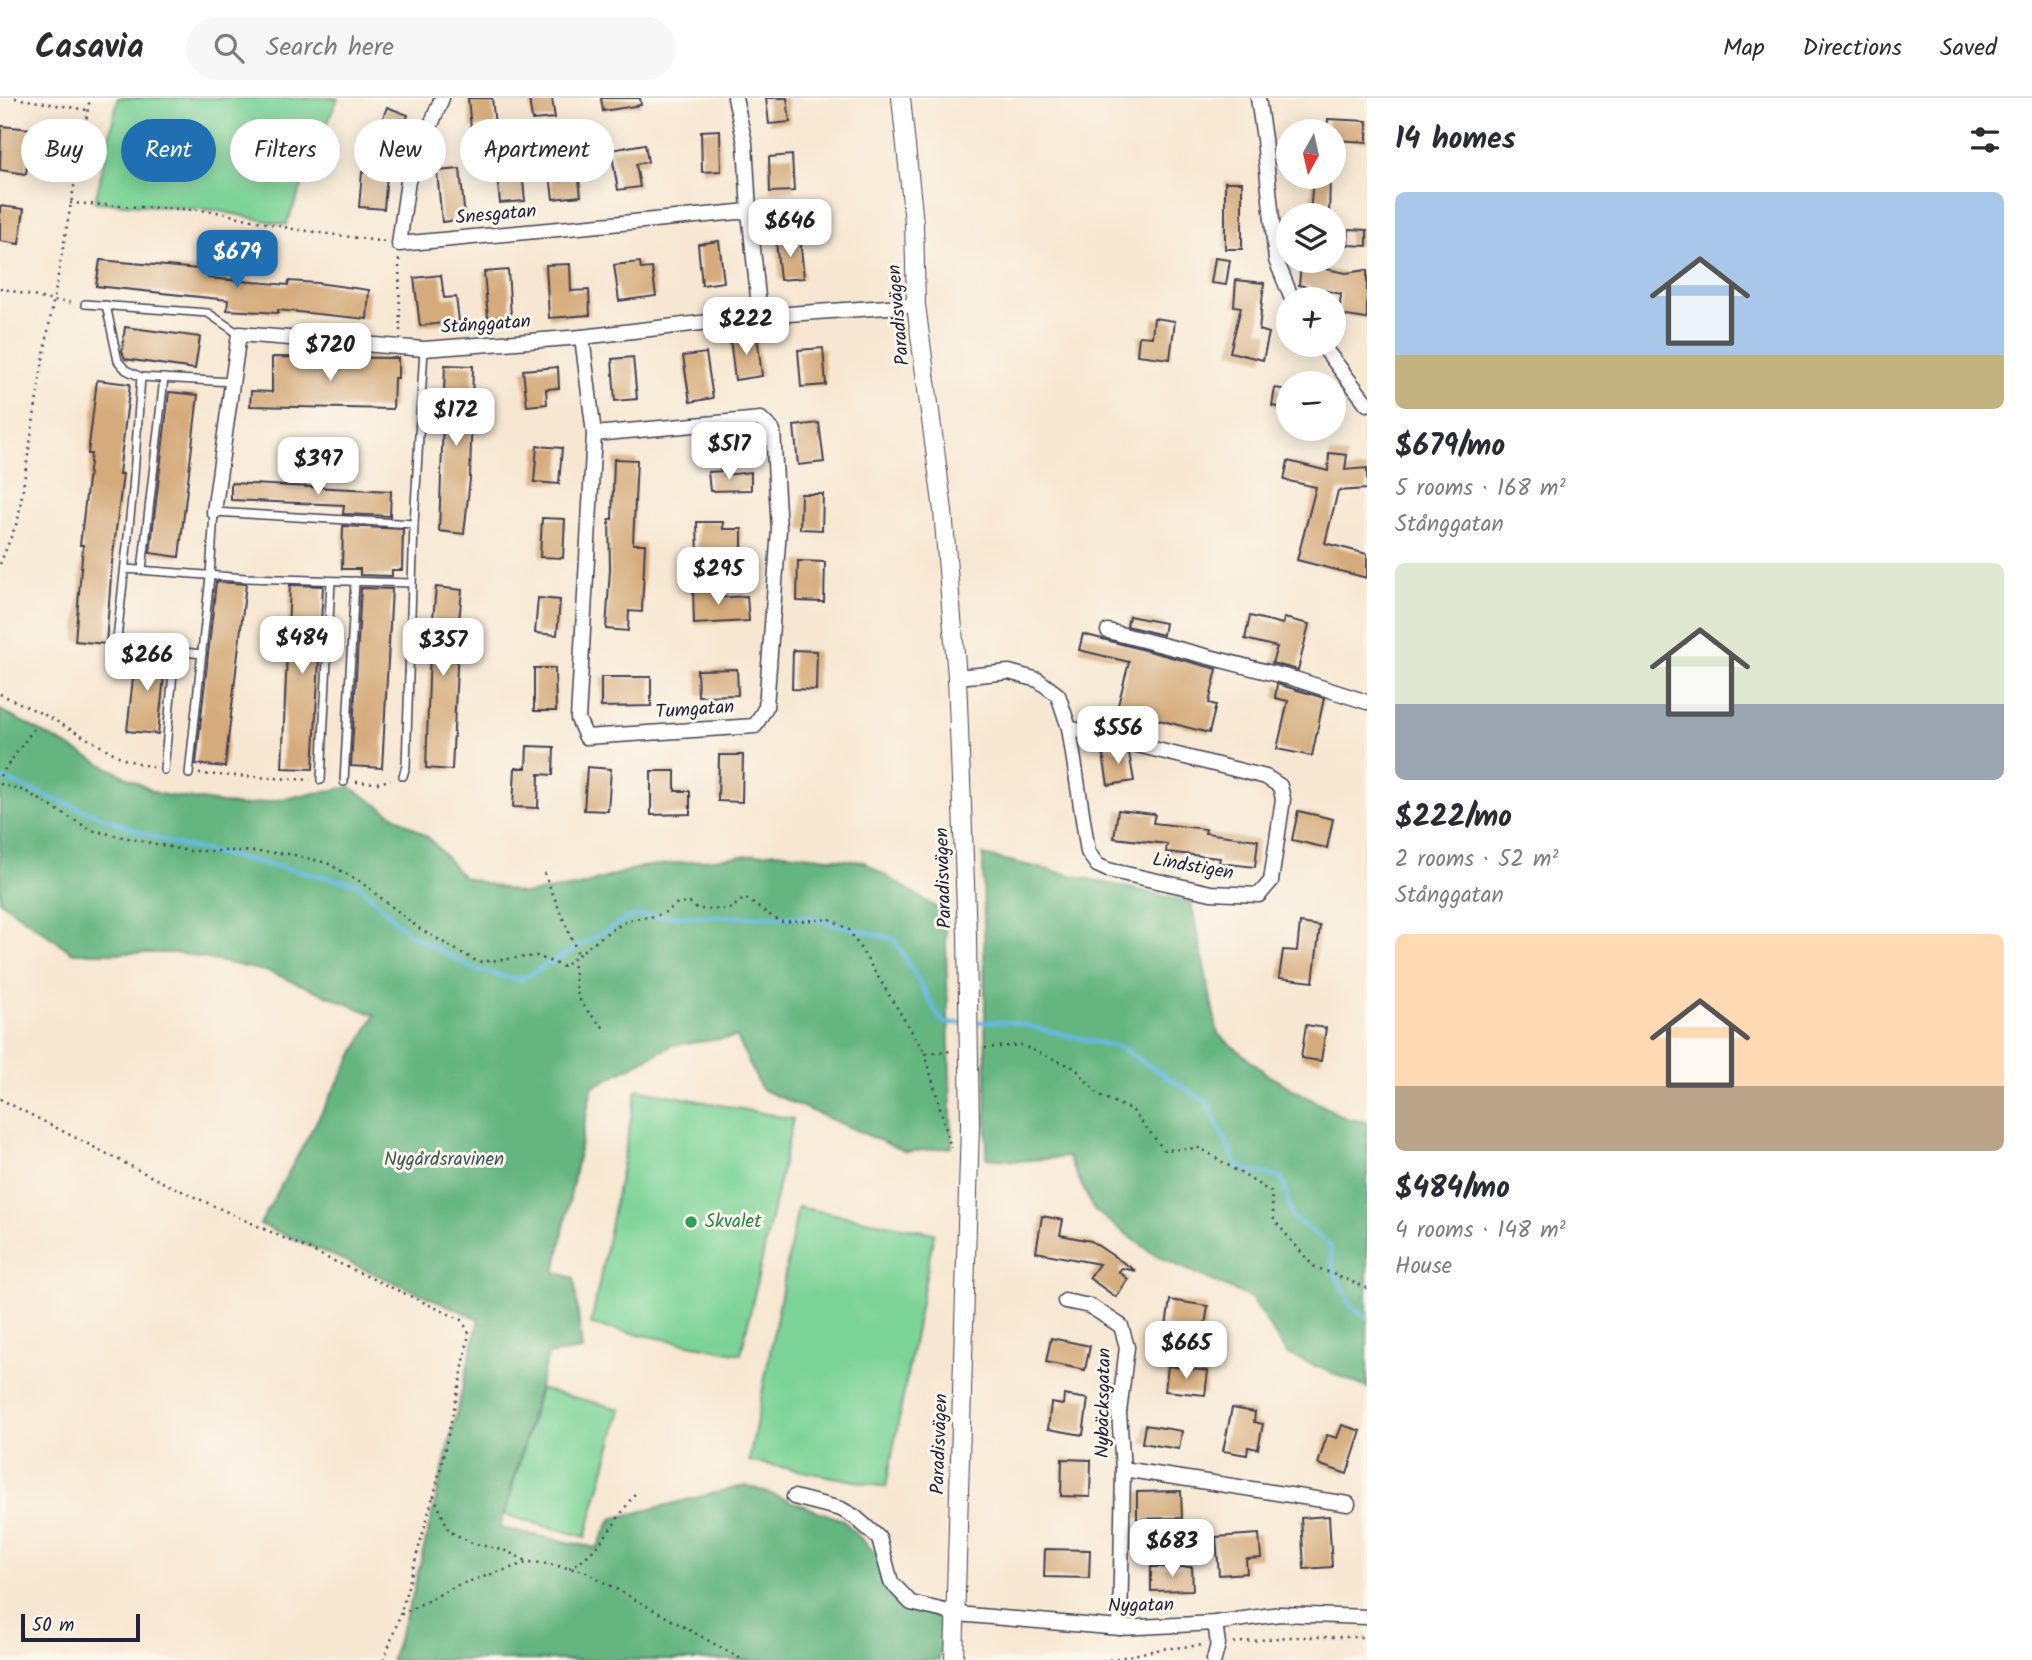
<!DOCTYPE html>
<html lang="en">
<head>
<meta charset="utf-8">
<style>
	body { margin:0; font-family:Kalam,sans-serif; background:#f7f7f7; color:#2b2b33; height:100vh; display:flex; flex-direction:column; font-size:26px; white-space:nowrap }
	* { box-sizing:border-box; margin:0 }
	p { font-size:23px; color:#7c7c81 }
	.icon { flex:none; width:38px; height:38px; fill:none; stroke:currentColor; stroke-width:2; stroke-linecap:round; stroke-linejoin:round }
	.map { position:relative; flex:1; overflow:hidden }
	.details { display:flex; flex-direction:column; background:#fff; width:665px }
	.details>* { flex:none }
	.banner { position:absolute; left:21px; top:21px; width:665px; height:63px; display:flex; gap:14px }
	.needle { width:46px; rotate:188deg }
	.tools { position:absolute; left:1276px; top:21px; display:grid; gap:14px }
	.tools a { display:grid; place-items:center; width:70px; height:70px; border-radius:50%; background:#fff; box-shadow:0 4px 18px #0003; font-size:35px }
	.scale { position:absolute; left:21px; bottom:18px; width:119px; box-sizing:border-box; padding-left:7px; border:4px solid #22223b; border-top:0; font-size:19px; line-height:24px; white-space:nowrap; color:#22223b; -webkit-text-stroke:5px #fbf7ec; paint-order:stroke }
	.price { position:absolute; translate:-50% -60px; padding:0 16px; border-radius:14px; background:#fff; color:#222; font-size:23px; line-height:46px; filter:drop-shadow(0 2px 4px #0008) }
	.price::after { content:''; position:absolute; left:50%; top:42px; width:21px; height:16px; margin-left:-10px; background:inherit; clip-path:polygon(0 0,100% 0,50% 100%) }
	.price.current { background:#1f6fb2; color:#fff }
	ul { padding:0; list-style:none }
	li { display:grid; align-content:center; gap:14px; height:371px; padding:0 28px }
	li span { display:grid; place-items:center; height:217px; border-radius:10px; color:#555 }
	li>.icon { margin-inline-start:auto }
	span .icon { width:126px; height:126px; fill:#fffc; stroke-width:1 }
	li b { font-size:30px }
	h2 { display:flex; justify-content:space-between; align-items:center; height:84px; padding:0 28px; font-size:30px }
	.chip { padding:0 24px; border-radius:32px; background:#fff; box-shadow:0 4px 18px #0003; font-size:24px; line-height:63px }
	.chip.current { background:#1f6fb2; color:#fff }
	header { display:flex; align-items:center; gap:42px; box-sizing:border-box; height:98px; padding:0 35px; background:#fff; border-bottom:2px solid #e1e1e2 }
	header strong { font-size:33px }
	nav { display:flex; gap:38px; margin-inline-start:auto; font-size:24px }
	.search { width:490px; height:63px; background:#f7f7f7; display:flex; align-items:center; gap:18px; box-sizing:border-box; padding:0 24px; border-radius:38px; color:#7c7c81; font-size:26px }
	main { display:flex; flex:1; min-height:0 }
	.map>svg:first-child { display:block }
	.green { fill:#7cd397; stroke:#4f7a69; stroke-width:2 }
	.forest { fill:#65b580; stroke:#446c5e; stroke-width:2 }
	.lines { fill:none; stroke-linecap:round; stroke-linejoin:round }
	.stream { stroke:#65b9e1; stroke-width:4.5 }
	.building { fill:#d5ab7c }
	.service-casing { stroke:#424052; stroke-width:10 }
	.minor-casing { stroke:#424052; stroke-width:17 }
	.tertiary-casing { stroke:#424052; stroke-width:20 }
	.path { stroke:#424052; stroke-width:2.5; stroke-dasharray:2 5; stroke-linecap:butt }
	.service { stroke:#fff; stroke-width:7 }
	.minor { stroke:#fff; stroke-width:14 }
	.tertiary { stroke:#fff; stroke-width:18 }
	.tertiary-bridge-casing { stroke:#424052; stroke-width:20; stroke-linecap:butt }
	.tertiary-bridge { stroke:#fff; stroke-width:18 }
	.leisure-dot { fill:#2e9e5b; stroke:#fbf7ec; stroke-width:2.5 }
	.labels { text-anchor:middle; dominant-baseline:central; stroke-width:6; stroke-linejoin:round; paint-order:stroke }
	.street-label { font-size:19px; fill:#22223b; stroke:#fbf7ec }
	.park-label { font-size:19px; fill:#3d5757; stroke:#fbf7ec }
	.leisure-label { font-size:19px; fill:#27864d; stroke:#fbf7ec; text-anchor:start }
</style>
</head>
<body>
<header>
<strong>Casavia</strong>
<div class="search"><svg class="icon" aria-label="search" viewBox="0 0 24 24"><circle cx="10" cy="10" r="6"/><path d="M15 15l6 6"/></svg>Search here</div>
<nav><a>Map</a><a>Directions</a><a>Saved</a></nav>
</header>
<main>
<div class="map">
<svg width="1367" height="1562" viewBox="0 0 1367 1562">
	<rect width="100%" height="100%" fill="#fbf7ec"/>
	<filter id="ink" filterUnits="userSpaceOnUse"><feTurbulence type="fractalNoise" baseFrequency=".0143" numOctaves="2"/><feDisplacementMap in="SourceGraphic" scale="14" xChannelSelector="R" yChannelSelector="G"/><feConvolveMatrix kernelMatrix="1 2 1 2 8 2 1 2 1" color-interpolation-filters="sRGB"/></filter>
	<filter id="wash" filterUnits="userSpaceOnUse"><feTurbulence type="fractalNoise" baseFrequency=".00686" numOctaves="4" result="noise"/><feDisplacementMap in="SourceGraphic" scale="28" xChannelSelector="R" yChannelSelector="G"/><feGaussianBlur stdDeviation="1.57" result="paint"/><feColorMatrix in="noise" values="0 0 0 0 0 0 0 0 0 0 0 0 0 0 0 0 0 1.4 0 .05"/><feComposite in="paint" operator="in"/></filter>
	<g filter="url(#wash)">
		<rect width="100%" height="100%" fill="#f7e7d2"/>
		<g class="green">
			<polygon points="118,0 338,0 286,127 215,112 95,104"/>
			<polygon points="637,991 793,1021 741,1256 591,1227"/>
			<polygon points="798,1109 934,1135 886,1389 749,1363"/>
			<polygon points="540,1291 621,1311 586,1439 505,1417"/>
		</g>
		<g class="forest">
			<polygon points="0,612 158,696 242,708 350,689 429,740 463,779 523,796 576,789 641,769 777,754 864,764 945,815 952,1049 906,1054 761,991 737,939 673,947 592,989 555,1174 574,1180 582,1252 548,1257 500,1430 597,1450 611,1421 746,1387 843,1422 876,1456 898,1508 944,1520 939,1562 391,1562 412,1500 479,1221 260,1126 375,917 270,874 179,855 73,855 0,803"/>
			<polygon points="983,757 1191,804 1218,936 1269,978 1345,1020 1367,1024 1367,1290 1287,1256 1251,1200 1156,1158 1094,1112 1068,1059 1019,1063 987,1060"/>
		</g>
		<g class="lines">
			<g class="stream">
				<polyline points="0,680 170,745 358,786 408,835 474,871 520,882 632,818 806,819 894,841 943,925 966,925"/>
				<polyline points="974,924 1011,924 1121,950 1207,1004 1238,1069 1282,1080 1292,1119 1330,1147 1334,1174 1352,1210 1367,1219"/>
			</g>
		</g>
		<g id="blocks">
			<g class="building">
				<polygon points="468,0 492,0 495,27 471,30"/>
				<polygon points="529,0 552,0 555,20 532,22"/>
				<polygon points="601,0 640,0 641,7 603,13"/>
				<polygon points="766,0 787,0 790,24 769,26"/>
				<polygon points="387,9 408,17 397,49 375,42"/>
				<polygon points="1328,21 1367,23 1367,44 1334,42 1334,33 1327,33"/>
				<polygon points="1,28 31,31 26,76 0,72"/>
				<polygon points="720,32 721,73 702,74 701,33"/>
				<polygon points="645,46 648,64 636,66 640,89 618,92 611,52"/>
				<polygon points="792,57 794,93 770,94 769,59"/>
				<polygon points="576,58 581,98 553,101 548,61"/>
				<polygon points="521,64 525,103 500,105 496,66"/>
				<polygon points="460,71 465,121 442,124 437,73"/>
				<polygon points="362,74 387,76 384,111 359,109"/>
				<polygon points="1313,79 1330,79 1329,117 1310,117"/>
				<rect x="1225" y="84" width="17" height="67"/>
				<polygon points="0,108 24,111 19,146 0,143"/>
				<polygon points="1349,131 1367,132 1367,148 1348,147"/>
				<polygon points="800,140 804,180 780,182 776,143"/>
				<polygon points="719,143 724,184 702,187 698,146"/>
				<polygon points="1215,160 1230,162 1226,187 1211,185"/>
				<polygon points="100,162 209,172 208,180 288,187 289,183 317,185 369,192 367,221 278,212 278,215 227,212 228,202 96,188"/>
				<polygon points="640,164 641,171 652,170 656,198 619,203 614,167"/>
				<polygon points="570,166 571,193 589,192 590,217 549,220 546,167"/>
				<polygon points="1301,166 1346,175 1367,172 1367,221 1339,217 1341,196 1299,187"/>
				<polygon points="508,172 511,218 488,220 484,174"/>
				<polygon points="441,177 444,200 456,199 459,223 420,228 414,180"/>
				<polygon points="1236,182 1264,185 1259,232 1269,235 1263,262 1230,254 1241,209 1234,208"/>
				<polygon points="1154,220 1175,223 1170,261 1137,257 1139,238 1152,239"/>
				<polygon points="125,229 200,239 195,271 125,261 122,253"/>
				<polygon points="757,237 762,278 735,282 730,240"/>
				<polygon points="823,250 826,287 801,289 798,252"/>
				<polygon points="706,255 713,300 690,304 683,258"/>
				<polygon points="272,259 398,260 398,280 394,280 393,311 250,308 251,293 272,294"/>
				<polygon points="633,259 637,301 615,303 612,261"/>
				<polygon points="445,267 473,268 470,381 464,436 439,433"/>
				<polygon points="558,269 559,290 546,291 547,306 527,308 523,272"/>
				<polygon points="97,282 130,286 119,376 123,376 112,465 106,546 75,543 83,447 80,447 91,356 88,356"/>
				<polygon points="1275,290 1288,292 1288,311 1272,308"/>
				<polygon points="169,294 198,297 179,459 150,455"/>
				<polygon points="819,325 824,364 798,367 794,328"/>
				<polygon points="537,348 562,350 559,386 534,384"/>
				<polygon points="1329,355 1347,357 1345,372 1367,370 1367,391 1338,393 1325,445 1367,456 1367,480 1297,462 1316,389 1284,382 1288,363 1328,373"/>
				<polygon points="614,361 637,362 633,446 645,446 642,514 629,513 628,533 606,531 610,471 609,421 612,421"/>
				<polygon points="724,373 725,377 751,374 751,392 710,393 708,374"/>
				<polygon points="231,385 391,393 390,418 343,416 344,407 231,402"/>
				<polygon points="801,396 823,396 822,432 800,431"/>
				<polygon points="542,420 565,421 563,460 540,459"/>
				<polygon points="697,424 723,424 723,431 742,431 742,454 723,454 723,460 698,461"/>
				<polygon points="343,428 403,431 402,472 392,472 392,478 360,477 360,471 342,471"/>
				<polygon points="798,463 825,464 824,504 797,503"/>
				<polygon points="216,484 246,486 225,669 196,666"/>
				<polygon points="290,487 323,488 313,671 282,670"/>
				<polygon points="436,489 462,492 459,524 462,524 460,549 458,549 452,672 426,670 430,552"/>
				<polygon points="716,489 716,500 747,498 749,523 694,526 693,490"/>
				<polygon points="361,490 392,491 382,670 351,668"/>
				<polygon points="538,500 560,502 557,537 535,535"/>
				<polygon points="1129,518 1165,525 1163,537 1127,528"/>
				<polygon points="1250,518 1283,526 1284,520 1309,526 1298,572 1272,565 1277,549 1245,541"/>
				<polygon points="1083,536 1217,571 1209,605 1216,607 1209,635 1117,611 1129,564 1079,552"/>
				<polygon points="793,552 817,553 816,592 792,591"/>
				<polygon points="136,554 166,558 158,636 127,633"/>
				<polygon points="534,570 555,570 556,613 534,613"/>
				<polygon points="737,571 738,597 698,598 697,572"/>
				<polygon points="601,579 651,579 651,608 601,609"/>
				<polygon points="1277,586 1324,600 1312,658 1277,651 1288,603 1275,600"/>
				<polygon points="527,648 554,649 553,677 539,676 538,710 513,709 515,670 526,670"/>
				<polygon points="1107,649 1129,655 1134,683 1108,687 1102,650"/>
				<polygon points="719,657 743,657 742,704 718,703"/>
				<polygon points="587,669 611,671 608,713 584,712"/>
				<polygon points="651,673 675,673 675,693 690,693 690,716 651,717"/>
				<polygon points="1118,712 1155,716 1153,725 1206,731 1205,735 1258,742 1255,769 1219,765 1220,760 1166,754 1167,746 1114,740"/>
				<polygon points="1298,713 1333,721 1327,750 1292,742"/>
				<polygon points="1300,825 1320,828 1313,884 1279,880 1283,852 1297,853"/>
				<polygon points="1306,927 1326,930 1321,963 1301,960"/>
				<polygon points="1042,1118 1063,1122 1060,1137 1091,1143 1136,1173 1121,1170 1119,1174 1128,1181 1116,1199 1089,1180 1099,1166 1036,1154"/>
				<polygon points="1170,1202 1208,1208 1204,1234 1166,1228"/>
				<polygon points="1051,1240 1090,1248 1085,1272 1046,1264"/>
				<polygon points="1168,1268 1208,1273 1205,1297 1165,1293"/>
				<polygon points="1064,1297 1088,1301 1083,1337 1048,1331 1051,1305 1063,1307"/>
				<polygon points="1232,1310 1255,1314 1254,1324 1263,1326 1258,1351 1248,1349 1247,1357 1223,1353"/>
				<polygon points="1145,1327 1182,1333 1179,1351 1142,1345"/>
				<polygon points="1342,1327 1361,1333 1347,1376 1318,1366 1327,1337 1337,1340"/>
				<polygon points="1062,1361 1091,1362 1090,1399 1061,1398"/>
				<polygon points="1181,1393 1182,1420 1137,1421 1137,1394"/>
				<polygon points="1329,1418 1332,1469 1304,1471 1301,1420"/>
				<polygon points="1259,1436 1261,1460 1246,1461 1247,1475 1219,1477 1216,1439"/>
				<polygon points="1045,1451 1090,1452 1089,1480 1044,1479"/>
				<polygon points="1151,1469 1192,1469 1193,1492 1151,1493"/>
			</g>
		</g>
	</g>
	<g filter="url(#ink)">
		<use href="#blocks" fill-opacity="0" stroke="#424052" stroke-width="2"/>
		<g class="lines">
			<g class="service-casing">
				<g id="service">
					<polyline points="85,206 208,215 239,236"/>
					<polyline points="106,207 118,263 126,272 141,279 133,391 117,541 122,546 175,553"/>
					<polyline points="141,279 232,284"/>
					<polyline points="125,471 246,480 411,485"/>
					<polyline points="142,472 164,280"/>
					<polyline points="164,672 175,553 202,556"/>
					<polyline points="189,676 210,478 214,414 414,426"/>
					<polyline points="403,678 406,668 414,426 424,251"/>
					<polyline points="321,682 331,483"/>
					<polyline points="344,684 355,483"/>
				</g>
			</g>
			<g class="minor-casing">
				<g id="minor">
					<polyline points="442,0 408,83 399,146 749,113"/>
					<polyline points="735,0 745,45 749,113 760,218"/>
					<polyline points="1258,0 1264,41 1276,162 1292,201"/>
					<polyline points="582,239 594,336 761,321 773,333 779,431 766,609 755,628 586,639 578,621 594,336"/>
					<polyline points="1322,247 1367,306"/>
					<polyline points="214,414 239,236 424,251 582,239 760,218 916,207"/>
					<polyline points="1108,533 1295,581 1367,604"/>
					<polyline points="957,579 1009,574 1038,582 1058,597 1069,630 1088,754 1097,767 1108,772 1211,795 1259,797 1271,783 1283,701 1280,688 1266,679 1069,630"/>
					<polyline points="1065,1203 1090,1208 1121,1228 1127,1249 1119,1315 1123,1371 1120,1530"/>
					<polyline points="1123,1371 1348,1406"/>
					<polyline points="794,1399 841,1411 855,1419 879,1440 891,1484 911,1505 957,1516 1120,1530 1215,1525 1280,1516 1367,1519"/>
					<polyline points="1214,1562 1218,1546 1215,1525"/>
				</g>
			</g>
			<g class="tertiary-casing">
				<g id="tertiary">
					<polyline points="901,0 914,125 916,207 943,413 957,579 967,837"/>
					<polyline points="954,1562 970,1027"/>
				</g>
			</g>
			<g class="path">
				<polyline points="15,0 87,12"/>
				<polyline points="70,105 212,113 293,131 386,144"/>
				<polyline points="399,161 400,234"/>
				<polyline points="0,190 53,203 75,205"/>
				<polyline points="0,466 18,422 43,261 90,0"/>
				<polyline points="0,596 45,617 124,661 155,670"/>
				<polyline points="199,676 311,682"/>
				<polyline points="0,678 35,629"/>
				<polyline points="356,684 377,685 391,682"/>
				<path d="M 0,686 L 25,693 L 91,732 L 188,753 L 241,753 L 291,756 L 327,765 L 361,784 L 420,831 L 478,864 L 537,858 L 564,869 C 579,855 608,832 626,824 C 647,815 657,824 676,806 L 690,805 L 697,811 L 730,811 L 745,800 L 780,824 L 830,821 L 849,832 L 925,955 L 954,953"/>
				<polyline points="544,775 578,856"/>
				<path d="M 573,860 C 577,905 576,902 607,933"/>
				<polyline points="985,950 1021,947 1075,970 1099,997 1133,1013 1164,1052 1200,1050 1271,1094 1274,1122 1313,1168 1367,1190"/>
				<polyline points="925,955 951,1050"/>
				<polyline points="0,1001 160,1083 462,1222 469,1235 461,1280 434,1398 449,1433 472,1445 506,1453 529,1464"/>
				<path d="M 569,1470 C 601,1454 616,1420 637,1393"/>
				<polyline points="400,1517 433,1399"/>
				<polyline points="1234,1545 1287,1539 1367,1539"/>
				<polyline points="384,1562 400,1517 458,1487 529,1464 542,1465 584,1473 743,1562"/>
				<polyline points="1109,1562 1161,1551 1203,1547"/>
			</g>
			<use href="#service" class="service"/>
			<use href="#minor" class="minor"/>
			<use href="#tertiary" class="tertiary"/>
			<g class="tertiary-bridge-casing">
				<polyline id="tertiary-bridge" points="967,837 970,1027"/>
			</g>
			<use href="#tertiary-bridge" class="tertiary-bridge"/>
		</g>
	</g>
	<circle class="leisure-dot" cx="691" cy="1124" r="7"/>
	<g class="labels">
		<g class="street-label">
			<text transform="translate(496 117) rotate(-5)">Snesgatan</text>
			<text transform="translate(899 217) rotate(-95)">Paradisvägen</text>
			<text transform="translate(486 227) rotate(-4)">Stånggatan</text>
			<text transform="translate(695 612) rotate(-4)">Tumgatan</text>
			<text transform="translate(1193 769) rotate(10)">Lindstigen</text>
			<text transform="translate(944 780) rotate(-92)">Paradisvägen</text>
			<text transform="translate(1104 1305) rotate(-89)">Nybäcksgatan</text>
			<text transform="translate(940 1346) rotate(-88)">Paradisvägen</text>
			<text transform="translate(1141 1508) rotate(-1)">Nygatan</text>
		</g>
		<g class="park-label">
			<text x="444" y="1062">Nygårdsravinen</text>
		</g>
		<g class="leisure-label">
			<text x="705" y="1124">Skvalet</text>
		</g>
	</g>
</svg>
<div class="tools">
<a><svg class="needle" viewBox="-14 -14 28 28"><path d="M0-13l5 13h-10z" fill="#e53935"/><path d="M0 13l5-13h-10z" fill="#7c7c81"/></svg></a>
<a><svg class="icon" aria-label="layers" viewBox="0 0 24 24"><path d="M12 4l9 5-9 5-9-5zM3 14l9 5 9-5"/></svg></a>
<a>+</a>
<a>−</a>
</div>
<div class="scale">50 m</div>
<b class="price" style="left:790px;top:161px">$646</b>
<b class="price current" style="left:237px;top:192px">$679</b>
<b class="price" style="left:746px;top:259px">$222</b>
<b class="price" style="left:330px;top:285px">$720</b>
<b class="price" style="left:456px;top:350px">$172</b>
<b class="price" style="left:729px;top:384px">$517</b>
<b class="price" style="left:318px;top:399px">$397</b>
<b class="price" style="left:718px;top:509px">$295</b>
<b class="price" style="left:302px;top:578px">$484</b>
<b class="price" style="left:443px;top:580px">$357</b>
<b class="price" style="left:147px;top:595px">$266</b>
<b class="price" style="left:1118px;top:668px">$556</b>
<b class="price" style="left:1186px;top:1283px">$665</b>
<b class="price" style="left:1172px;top:1481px">$683</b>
<div class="banner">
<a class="chip">Buy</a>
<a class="chip current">Rent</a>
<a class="chip">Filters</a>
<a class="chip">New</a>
<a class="chip">Apartment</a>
</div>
</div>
<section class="details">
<h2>14 homes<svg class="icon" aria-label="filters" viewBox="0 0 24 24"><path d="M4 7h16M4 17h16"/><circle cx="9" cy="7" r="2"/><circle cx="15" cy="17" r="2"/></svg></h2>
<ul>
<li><span style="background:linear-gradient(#a9c7e8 75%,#c2b280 0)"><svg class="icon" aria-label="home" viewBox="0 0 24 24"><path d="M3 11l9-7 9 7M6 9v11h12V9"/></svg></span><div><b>$679/mo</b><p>5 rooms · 168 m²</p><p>Stånggatan</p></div></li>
<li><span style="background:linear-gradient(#dfe7d0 65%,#9aa5b1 0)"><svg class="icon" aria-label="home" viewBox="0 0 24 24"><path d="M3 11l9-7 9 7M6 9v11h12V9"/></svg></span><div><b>$222/mo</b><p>2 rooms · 52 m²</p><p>Stånggatan</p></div></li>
<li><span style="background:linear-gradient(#ffd9b3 70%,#b9a48a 0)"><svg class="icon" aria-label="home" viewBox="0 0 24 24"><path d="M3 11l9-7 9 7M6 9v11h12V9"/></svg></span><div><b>$484/mo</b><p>4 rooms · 148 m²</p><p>House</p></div></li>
</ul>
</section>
</main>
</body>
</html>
